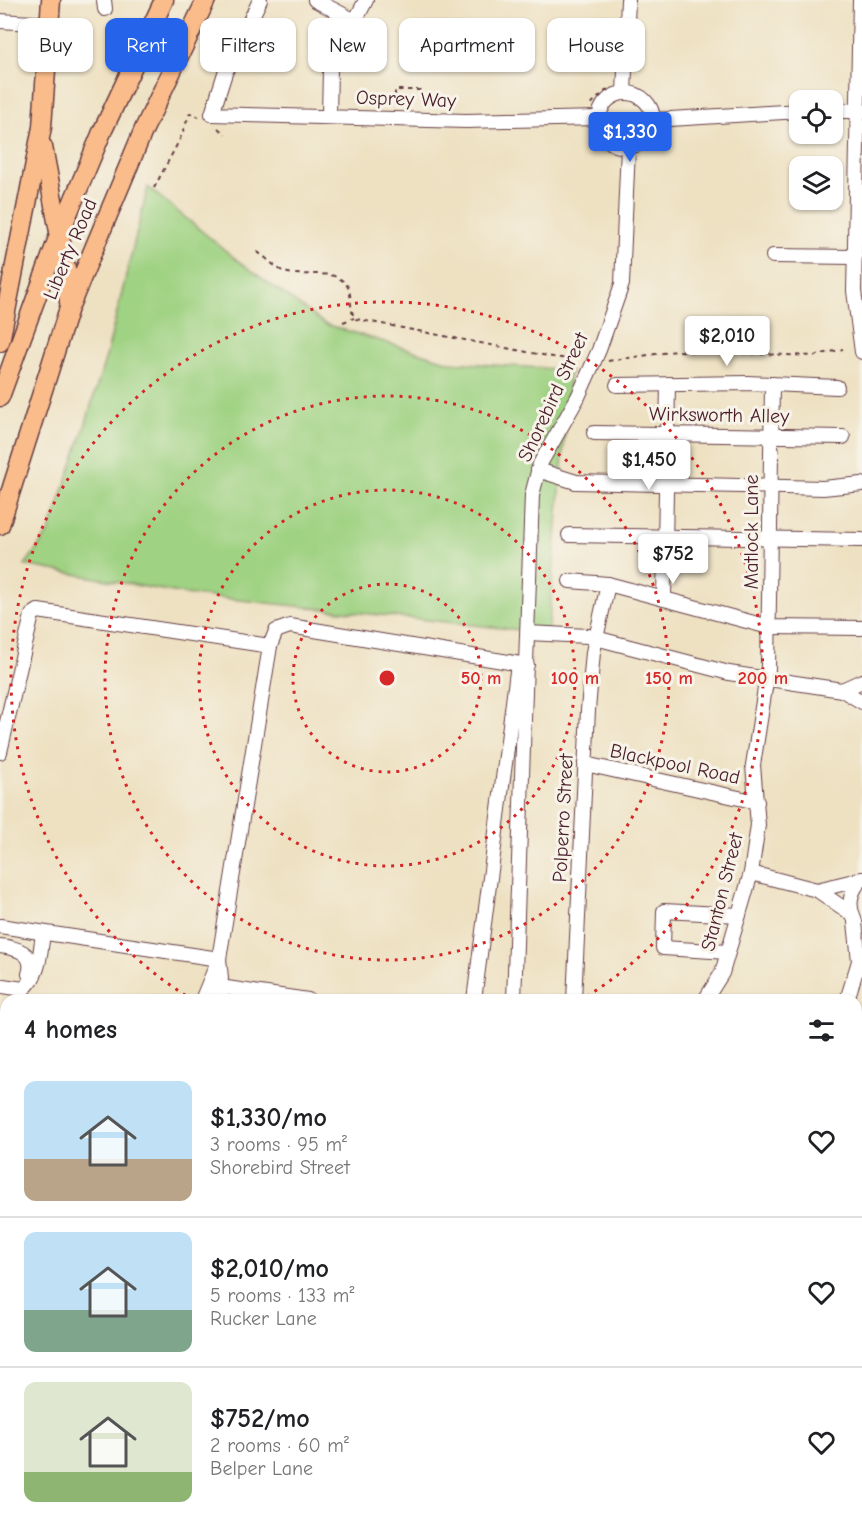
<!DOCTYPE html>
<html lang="en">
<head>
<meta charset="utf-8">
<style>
	body { margin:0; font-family:"Comic Neue",sans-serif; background:#f2f2f2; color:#202124; height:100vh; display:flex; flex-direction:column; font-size:22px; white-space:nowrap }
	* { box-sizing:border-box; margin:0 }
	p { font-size:20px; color:#757577 }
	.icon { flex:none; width:33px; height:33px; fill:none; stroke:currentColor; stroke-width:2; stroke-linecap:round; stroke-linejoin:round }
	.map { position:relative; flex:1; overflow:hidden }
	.side { position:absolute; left:0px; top:994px; width:862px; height:536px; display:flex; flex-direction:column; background:#fff; border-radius:18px 18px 0 0; box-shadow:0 2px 4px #0004 }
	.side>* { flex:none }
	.hud { position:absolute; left:18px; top:18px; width:826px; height:54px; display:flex; gap:12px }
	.controls { position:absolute; left:789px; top:90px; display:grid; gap:12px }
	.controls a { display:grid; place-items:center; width:54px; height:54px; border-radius:12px; background:#fff; box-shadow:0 2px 4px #0004; font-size:30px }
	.price { position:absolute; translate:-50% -51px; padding:0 14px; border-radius:6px; background:#fff; color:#222; font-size:20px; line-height:39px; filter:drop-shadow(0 2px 3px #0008) }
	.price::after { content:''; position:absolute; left:50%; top:36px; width:18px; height:14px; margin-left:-9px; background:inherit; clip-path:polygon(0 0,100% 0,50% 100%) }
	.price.selected { background:#2563eb; color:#fff }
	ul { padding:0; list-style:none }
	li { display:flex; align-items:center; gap:18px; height:150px; padding:0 24px }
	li+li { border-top:2px solid #e0e0e0 }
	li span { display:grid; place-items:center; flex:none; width:168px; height:120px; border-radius:12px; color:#555 }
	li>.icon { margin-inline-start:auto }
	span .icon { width:72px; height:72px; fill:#fffc; stroke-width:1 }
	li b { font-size:26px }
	h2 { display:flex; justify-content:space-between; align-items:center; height:72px; padding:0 24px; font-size:26px }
	.tag { padding:0 21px; border-radius:12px; background:#fff; box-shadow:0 2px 4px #0004; font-size:21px; line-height:54px }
	.tag.selected { background:#2563eb; color:#fff }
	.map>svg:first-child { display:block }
	.green { fill:#9fd282; stroke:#747856; stroke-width:1.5 }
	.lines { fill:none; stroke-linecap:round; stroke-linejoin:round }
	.minor-casing { stroke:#633c42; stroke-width:16 }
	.major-casing { stroke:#633c42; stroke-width:21 }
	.path { stroke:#633c42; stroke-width:2; stroke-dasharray:4.5 4.5; stroke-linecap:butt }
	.minor { stroke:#fff; stroke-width:14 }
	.major { stroke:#fabc8b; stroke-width:18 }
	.ring { fill:none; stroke:#d62828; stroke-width:3; stroke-dasharray:3 6 }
	.labels { text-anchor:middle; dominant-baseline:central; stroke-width:6; stroke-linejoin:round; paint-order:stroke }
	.street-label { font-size:20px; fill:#4a1f2b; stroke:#f7f3e8 }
	.centre { fill:#d62828; stroke:#f7f3e8; stroke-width:3 }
	.ring-label { font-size:18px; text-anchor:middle; font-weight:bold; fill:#d62828; stroke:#f7f3e8; stroke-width:6; stroke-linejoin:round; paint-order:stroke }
</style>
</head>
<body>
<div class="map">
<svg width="862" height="1529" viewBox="0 0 862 1529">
	<rect width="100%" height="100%" fill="#f7f3e8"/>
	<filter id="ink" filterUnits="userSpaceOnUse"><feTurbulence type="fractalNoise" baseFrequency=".0167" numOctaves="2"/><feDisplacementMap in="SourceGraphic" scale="12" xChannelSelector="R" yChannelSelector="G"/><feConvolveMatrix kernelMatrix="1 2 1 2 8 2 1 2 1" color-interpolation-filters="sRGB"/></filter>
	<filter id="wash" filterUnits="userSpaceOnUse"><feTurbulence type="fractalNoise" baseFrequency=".008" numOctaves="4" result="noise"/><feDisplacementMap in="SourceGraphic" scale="24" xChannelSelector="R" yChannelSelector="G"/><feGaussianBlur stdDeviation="1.35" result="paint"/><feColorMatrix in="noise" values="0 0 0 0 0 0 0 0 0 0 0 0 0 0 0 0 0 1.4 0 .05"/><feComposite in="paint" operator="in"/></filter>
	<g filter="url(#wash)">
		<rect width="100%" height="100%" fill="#eee1c2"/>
		<polygon class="green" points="148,187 237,260 325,324 450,362 570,370 548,633 184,594 25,565 49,532 85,426 107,353"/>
	</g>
	<g filter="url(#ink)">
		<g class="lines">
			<g class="minor-casing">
				<g id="minor">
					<polyline points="104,0 105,9"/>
					<polyline points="260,0 225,73 212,114 466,121 599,118"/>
					<polyline points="315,0 355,21"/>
					<polyline points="860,0 854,291 862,352"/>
					<polyline points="0,21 49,24"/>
					<circle cx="626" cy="120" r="27"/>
					<polyline points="624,93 628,0"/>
					<polyline points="832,111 862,111"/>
					<polyline points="329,116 330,69 366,0"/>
					<polyline points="654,120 800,111"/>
					<polyline points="773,256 855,257"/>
					<polyline points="617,385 747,383 837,387"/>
					<polyline points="594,433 843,437"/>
					<polyline points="538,470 576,482 823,488 862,484"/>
					<polyline points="569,535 862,540"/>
					<polyline points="570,581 608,584 769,627 862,628"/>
					<polyline points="664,599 668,384"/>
					<polyline points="528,633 588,636 729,673 842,690 862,702"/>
					<polyline points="270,646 276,631 290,626 527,665"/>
					<polyline points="842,690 862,681"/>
					<polyline points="0,752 32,615 38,611 270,646 219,959 0,926"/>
					<polyline points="585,764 757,802"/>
					<polyline points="751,873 817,890 852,914"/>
					<polyline points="817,890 862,879"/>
					<path d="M 854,918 C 847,904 851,889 862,879"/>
					<path d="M 0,946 C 17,948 36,953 29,974"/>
					<polyline points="728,952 663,948 664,911 739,915"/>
					<path d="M 3,986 L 23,989 C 40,976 40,953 43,933"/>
					<polyline points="220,987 308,1000"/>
					<polyline points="202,1000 219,959"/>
					<polyline points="218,1000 221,978 219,959"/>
					<polyline points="474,1000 518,664"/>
					<polyline points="514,1000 532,495 540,464 578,397 599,350 622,284 628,148"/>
					<polyline points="574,1000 588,710 593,652 608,584"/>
					<polyline points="705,1000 722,973 751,873 758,825 753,765 768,669 772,384"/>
					<polyline points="847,1000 859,961 855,922"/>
					<polyline points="0,1023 6,1024"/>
					<polyline points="856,1047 862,1028"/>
					<polyline points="0,1068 6,1069"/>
					<polyline points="856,1102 862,1104"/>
					<polyline points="0,1118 6,1119"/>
					<polyline points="0,1247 6,1195"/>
					<polyline points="0,1386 6,1387"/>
					<polyline points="0,1454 6,1455"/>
					<polyline points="856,1501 862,1503"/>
					<polyline points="549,1524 557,1529"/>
					<polyline points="668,1524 669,1529"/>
					<polyline points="0,1527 6,1499"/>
					<polyline points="357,1529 360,1524"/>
					<polyline points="493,1529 497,1524"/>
					<polyline points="706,1529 722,1524"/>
				</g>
			</g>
			<g class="major-casing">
				<g id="major">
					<polyline points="43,147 67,274 69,302"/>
					<polyline points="0,342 42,127 51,0"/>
					<polyline points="0,397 59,235 102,132 164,0"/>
					<polyline points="0,525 69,308 144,129 206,0"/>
					<polyline points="0,1165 6,1165"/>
					<polyline points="0,1195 6,1195"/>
					<polyline points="856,1236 862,1236"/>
					<polyline points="856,1257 862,1257"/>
				</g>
			</g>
			<g class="path">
				<polyline points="591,104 611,86"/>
				<polyline points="395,105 395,90 425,90"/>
				<polyline points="218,128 225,134"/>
				<polyline points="154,188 180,139 190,113 199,117"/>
				<path d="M 257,252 C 268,258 276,270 288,273 C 305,277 329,269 343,281 C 355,290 347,310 356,319 L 553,357 L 571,359 L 584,354"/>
				<polyline points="343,322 354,318"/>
				<polyline points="608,361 676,351 814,356 843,349"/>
				<polyline points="0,1085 6,1086"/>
			</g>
			<use href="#minor" class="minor"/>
			<use href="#major" class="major"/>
		</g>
	</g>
	<g class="ring">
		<circle cx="387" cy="678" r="94"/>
		<circle cx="387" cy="678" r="188"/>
		<circle cx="387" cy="678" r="282"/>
		<path d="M193 1000A376 376 0 1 1 581 1000"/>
	</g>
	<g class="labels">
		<g class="street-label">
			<text transform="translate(406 99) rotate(2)">Osprey Way</text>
			<text transform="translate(70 249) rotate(-67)">Liberty Road</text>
			<text transform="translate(553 397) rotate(-65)">Shorebird Street</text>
			<text transform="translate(719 415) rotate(1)">Wirksworth Alley</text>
			<text transform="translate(751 532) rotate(-90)">Matlock Lane</text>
			<text transform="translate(675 764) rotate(12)">Blackpool Road</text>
			<text transform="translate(563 818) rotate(-87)">Polperro Street</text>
			<text transform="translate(722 892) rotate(-76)">Stanton Street</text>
		</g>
	</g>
	<circle cx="387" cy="678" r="9" class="centre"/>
	<g class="ring-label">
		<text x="481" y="684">50 m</text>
		<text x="575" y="684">100 m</text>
		<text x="669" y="684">150 m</text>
		<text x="763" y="684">200 m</text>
	</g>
</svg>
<div class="controls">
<a><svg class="icon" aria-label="locate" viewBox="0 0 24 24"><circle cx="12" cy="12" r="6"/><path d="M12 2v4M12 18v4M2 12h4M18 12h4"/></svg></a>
<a><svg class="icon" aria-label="layers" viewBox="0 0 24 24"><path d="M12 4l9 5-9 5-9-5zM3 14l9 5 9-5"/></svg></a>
</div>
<b class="price selected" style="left:630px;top:163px">$1,330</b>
<b class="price" style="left:727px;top:367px">$2,010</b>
<b class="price" style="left:649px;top:491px">$1,450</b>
<b class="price" style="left:673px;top:585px">$752</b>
<div class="hud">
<a class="tag">Buy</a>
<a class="tag selected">Rent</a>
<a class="tag">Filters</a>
<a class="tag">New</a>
<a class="tag">Apartment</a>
<a class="tag">House</a>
</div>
<section class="side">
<h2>4 homes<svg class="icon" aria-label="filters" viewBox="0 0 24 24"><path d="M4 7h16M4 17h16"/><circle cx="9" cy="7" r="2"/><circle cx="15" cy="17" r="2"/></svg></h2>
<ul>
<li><span style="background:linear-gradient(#bfe0f5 65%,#b9a48a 0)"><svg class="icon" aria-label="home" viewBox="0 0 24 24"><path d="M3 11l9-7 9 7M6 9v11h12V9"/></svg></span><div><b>$1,330/mo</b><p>3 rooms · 95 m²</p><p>Shorebird Street</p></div><svg class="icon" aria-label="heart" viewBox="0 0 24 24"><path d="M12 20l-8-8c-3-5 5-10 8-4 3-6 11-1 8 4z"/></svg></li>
<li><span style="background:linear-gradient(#bfe0f5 65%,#7fa58c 0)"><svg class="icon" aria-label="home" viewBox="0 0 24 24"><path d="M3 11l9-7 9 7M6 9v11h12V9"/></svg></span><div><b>$2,010/mo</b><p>5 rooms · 133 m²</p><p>Rucker Lane</p></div><svg class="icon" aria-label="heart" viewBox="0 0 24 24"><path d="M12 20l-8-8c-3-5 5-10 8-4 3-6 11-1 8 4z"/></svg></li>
<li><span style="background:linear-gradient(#dfe7d0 75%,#8fb573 0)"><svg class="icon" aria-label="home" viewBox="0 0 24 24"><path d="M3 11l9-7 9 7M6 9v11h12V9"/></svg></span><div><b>$752/mo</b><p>2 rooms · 60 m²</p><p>Belper Lane</p></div><svg class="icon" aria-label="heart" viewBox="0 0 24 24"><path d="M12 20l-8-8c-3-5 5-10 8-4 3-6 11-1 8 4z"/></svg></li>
</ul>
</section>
</div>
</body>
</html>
